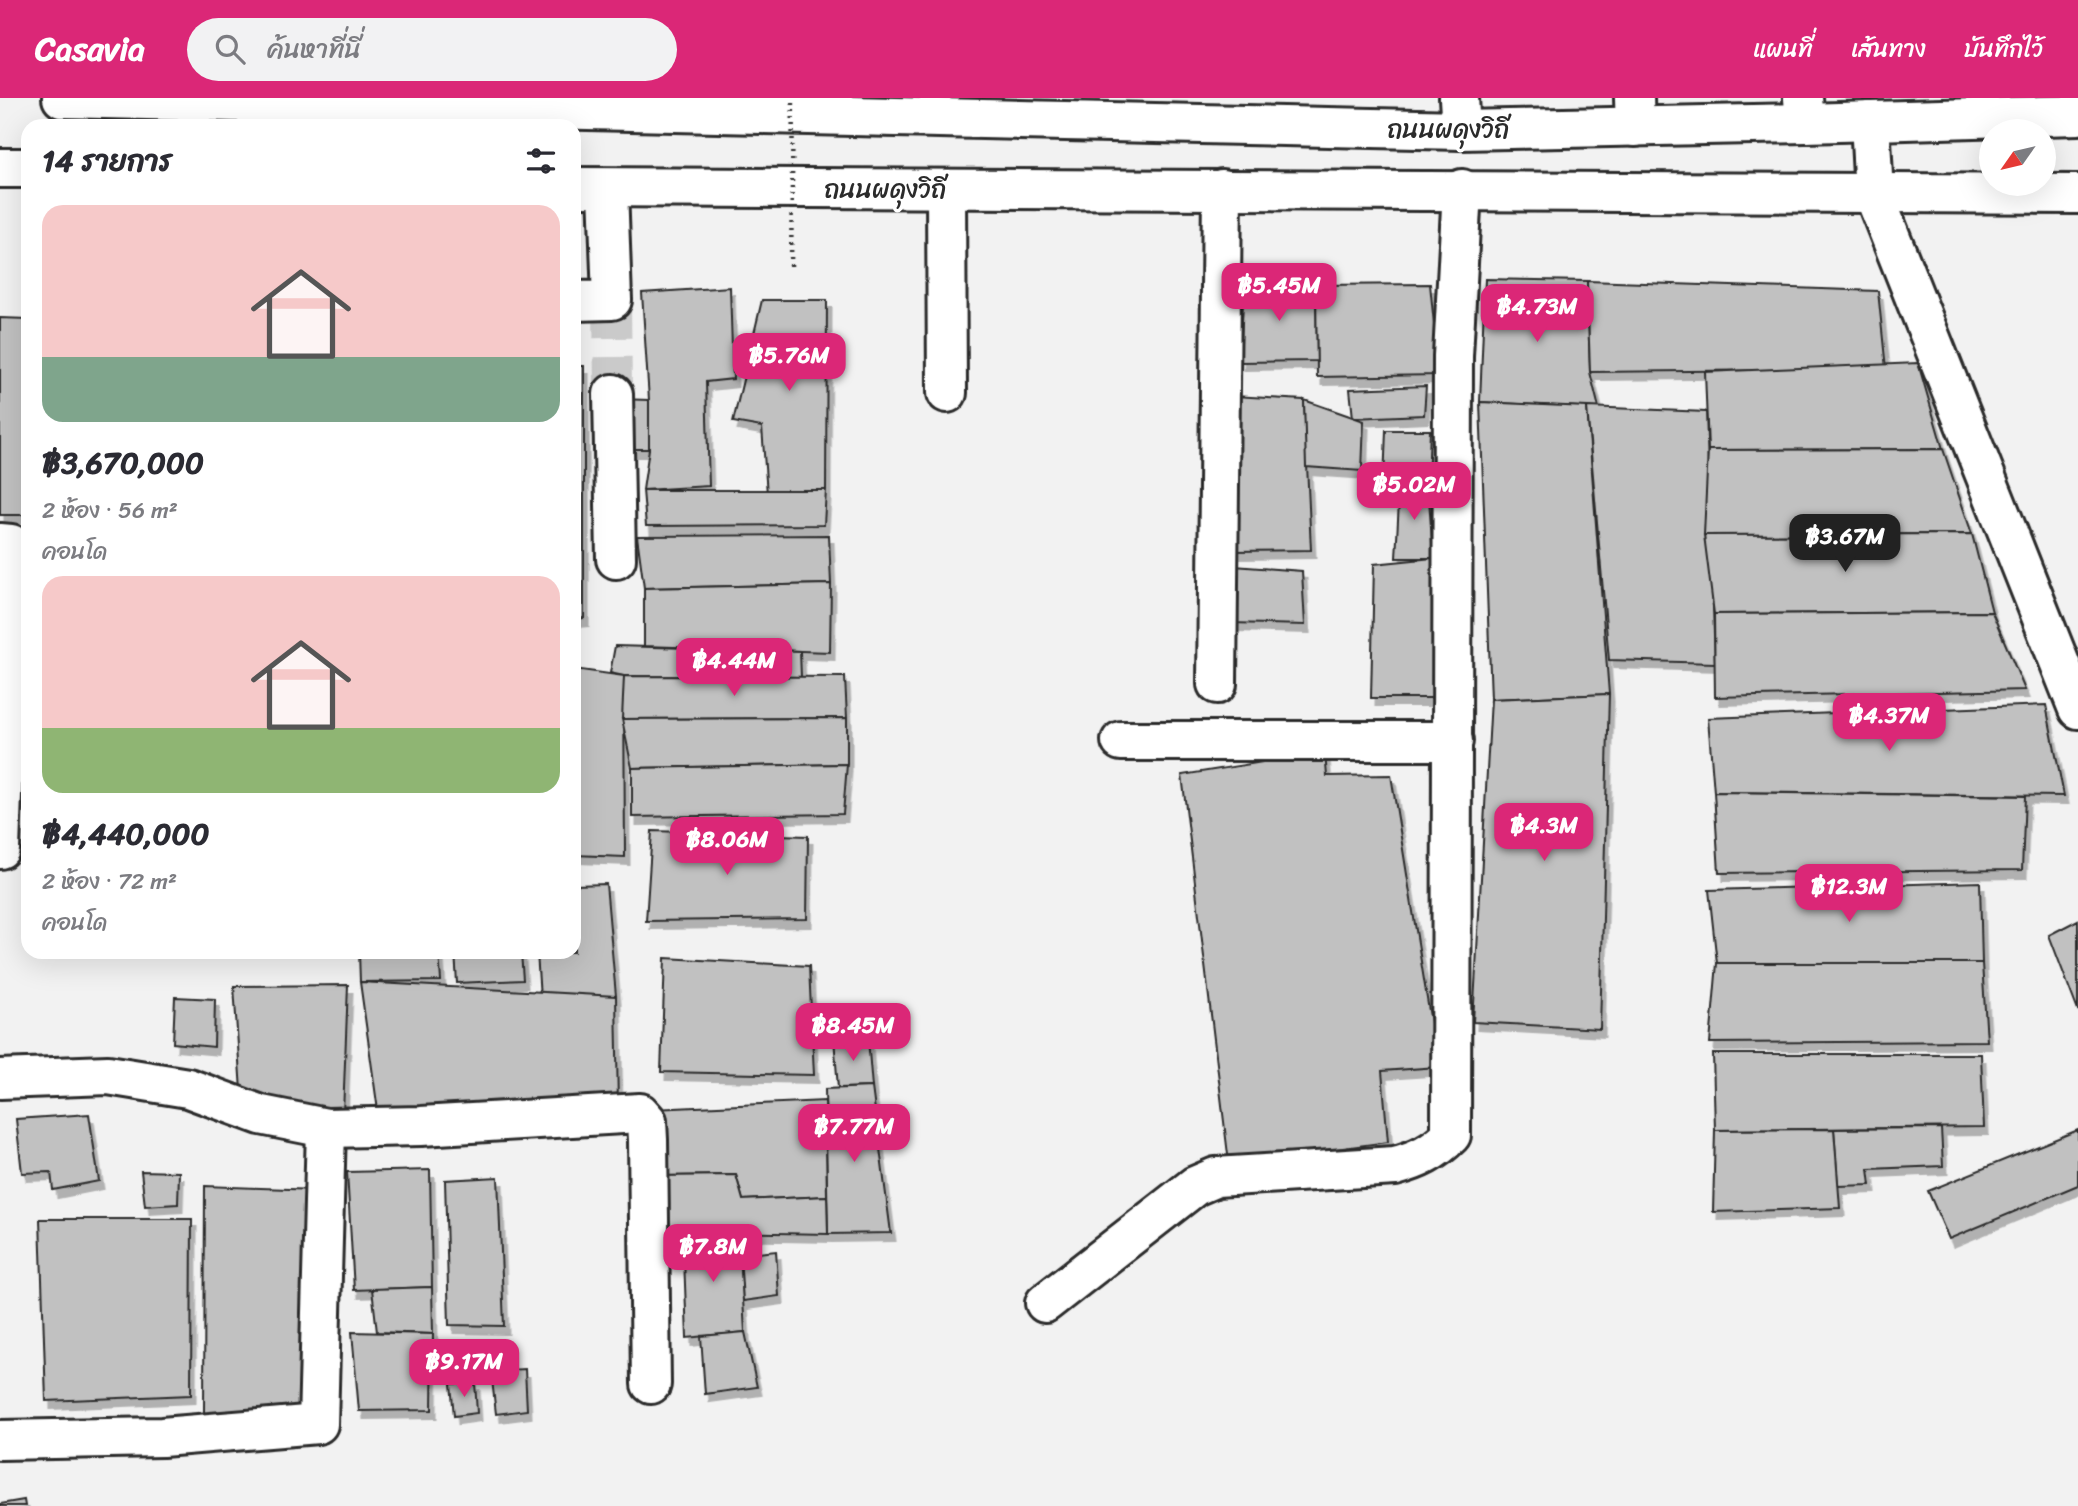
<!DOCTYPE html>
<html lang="th">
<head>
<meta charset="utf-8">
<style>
	body { margin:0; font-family:Sriracha,"Playpen Sans Thai",sans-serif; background:#f2f2f3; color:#2b2b33; height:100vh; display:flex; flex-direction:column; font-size:26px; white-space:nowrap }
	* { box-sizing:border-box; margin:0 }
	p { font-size:23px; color:#7c7c81 }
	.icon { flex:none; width:38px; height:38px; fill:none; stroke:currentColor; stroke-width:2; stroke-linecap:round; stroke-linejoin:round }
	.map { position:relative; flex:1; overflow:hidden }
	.details { position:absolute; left:21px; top:21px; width:560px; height:840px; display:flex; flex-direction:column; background:#fff; border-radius:21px; box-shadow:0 7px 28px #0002 }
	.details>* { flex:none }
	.needle { width:46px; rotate:236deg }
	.buttons { position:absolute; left:1979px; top:21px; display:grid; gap:14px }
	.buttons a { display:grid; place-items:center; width:77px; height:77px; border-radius:50%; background:#fff; box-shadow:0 7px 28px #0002; font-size:35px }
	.price { position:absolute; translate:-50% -60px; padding:0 16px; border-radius:14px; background:#db2777; color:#fff; font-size:23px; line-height:46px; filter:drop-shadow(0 2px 4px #0008) }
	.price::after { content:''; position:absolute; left:50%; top:42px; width:21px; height:16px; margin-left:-10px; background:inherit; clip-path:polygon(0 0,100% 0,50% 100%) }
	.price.selected { background:#222; color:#fff }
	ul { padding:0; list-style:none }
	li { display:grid; align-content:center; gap:14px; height:371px; padding:0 21px }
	li span { display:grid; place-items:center; height:217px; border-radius:21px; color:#555 }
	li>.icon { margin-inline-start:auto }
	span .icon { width:126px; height:126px; fill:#fffc; stroke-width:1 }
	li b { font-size:30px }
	h2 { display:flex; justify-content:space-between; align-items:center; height:84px; padding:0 21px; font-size:30px }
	header { display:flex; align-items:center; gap:42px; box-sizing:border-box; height:98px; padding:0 35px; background:#db2777; color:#fff }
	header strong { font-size:33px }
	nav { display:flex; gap:38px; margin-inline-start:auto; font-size:24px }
	.search { width:490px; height:63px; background:#f2f2f3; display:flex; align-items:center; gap:18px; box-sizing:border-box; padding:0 24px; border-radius:38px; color:#7c7c81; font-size:26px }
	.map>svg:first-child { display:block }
	.building { fill:#c1c1c1; stroke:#2b2b2b; stroke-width:2; filter:url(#shadow) }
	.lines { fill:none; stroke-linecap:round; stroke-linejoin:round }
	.minor-tunnel { stroke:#cacaca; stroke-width:38; stroke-dasharray:38 19; stroke-linecap:butt }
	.minor-casing { stroke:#2b2b2b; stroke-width:44 }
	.major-casing { stroke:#2b2b2b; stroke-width:44 }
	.minor { stroke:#fff; stroke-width:38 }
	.major { stroke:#fff; stroke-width:38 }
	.path-bridge { stroke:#2b2b2b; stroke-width:4.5; stroke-dasharray:2 5; stroke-linecap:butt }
	.labels { text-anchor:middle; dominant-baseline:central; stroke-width:7; stroke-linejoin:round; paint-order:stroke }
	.street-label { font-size:26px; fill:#2b2b2b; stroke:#fff }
</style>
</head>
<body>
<header>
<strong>Casavia</strong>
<div class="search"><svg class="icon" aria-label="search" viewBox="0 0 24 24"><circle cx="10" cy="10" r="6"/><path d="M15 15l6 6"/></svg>ค้นหาที่นี่</div>
<nav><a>แผนที่</a><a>เส้นทาง</a><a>บันทึกไว้</a></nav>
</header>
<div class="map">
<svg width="2078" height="1408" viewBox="0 0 2078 1408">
	<defs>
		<filter id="shadow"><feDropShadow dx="4.5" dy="8" stdDeviation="0" flood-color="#0004"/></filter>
	</defs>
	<rect width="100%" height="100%" fill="#f2f2f2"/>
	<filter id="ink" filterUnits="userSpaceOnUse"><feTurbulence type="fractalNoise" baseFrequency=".0143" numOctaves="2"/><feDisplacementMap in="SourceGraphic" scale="14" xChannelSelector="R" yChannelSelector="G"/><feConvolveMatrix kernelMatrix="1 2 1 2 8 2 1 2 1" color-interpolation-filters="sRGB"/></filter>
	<g filter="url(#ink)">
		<g class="building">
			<polygon points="1485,181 1587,183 1590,274 1599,310 1480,304"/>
			<polygon points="1587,183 1878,193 1886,271 1590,274"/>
			<polygon points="1244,186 1316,187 1317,263 1240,264"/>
			<polygon points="1430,186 1439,277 1317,279 1316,187"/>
			<polygon points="730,189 733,281 706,284 709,388 643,392 649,351 649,302 642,195"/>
			<polygon points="762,202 827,202 826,392 767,396 762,329 733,324"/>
			<polygon points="0,220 28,221 28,417 0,417"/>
			<polygon points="1918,265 1943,351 1708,352 1705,274"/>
			<polygon points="574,268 584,268 584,520 574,521"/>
			<polygon points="1426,288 1424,317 1353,320 1350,291"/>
			<polygon points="1234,298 1304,302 1311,452 1232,453"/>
			<polygon points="618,301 649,302 649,351 618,351"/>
			<polygon points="1304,302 1364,323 1362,373 1306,369"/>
			<polygon points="1480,304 1587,309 1609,596 1491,601"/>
			<polygon points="1587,309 1706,314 1715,565 1609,562"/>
			<polygon points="1386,332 1430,332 1428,385 1384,384"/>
			<polygon points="1943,351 1972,436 1704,437 1708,352"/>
			<polygon points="1400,384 1428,385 1433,460 1396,460"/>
			<polygon points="643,392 826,392 824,427 646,428"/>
			<polygon points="1972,436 1992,514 1714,516 1704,437"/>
			<polygon points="829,437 831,486 644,490 637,438"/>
			<polygon points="1433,460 1446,600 1371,600 1374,466"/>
			<polygon points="1234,468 1302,473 1305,527 1230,525"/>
			<polygon points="831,486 830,554 644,548 644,490"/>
			<polygon points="1992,514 2025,592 1715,599 1714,516"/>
			<polygon points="615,548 800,553 801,579 624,578 610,575"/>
			<polygon points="574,571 624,578 625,759 574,757"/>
			<polygon points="624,578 845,579 847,620 622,621"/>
			<polygon points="1609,596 1600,931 1473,924 1491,601"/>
			<polygon points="2046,607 2064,698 1714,694 1708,620"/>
			<polygon points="847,620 847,666 632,670 622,621"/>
			<polygon points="1325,654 1327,678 1391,677 1438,969 1382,973 1388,1044 1229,1065 1182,677"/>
			<polygon points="847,666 843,716 632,719 632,670"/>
			<polygon points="1714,694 2025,698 2022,772 1719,775"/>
			<polygon points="652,733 808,738 807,821 646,823"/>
			<polygon points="1980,784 1982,865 1717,865 1709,792"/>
			<polygon points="606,786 616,898 540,900 537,854 574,854 574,787"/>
			<polygon points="2078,822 2078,913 2049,837"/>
			<polygon points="359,854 439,854 441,883 360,884"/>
			<polygon points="455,854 521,854 523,882 457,885"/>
			<polygon points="665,860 809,868 814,977 661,974"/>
			<polygon points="1717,865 1982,865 1987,943 1710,945"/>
			<polygon points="360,884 616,898 618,1008 379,1020"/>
			<polygon points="348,887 343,1016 242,1008 234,888"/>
			<polygon points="175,899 215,901 214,949 173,945"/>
			<polygon points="834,940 868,941 872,989 838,990"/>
			<polygon points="1713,956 1981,956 1984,1029 1715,1032"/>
			<polygon points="872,989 891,1135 828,1136 825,991"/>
			<polygon points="825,1003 827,1098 743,1102 736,1077 660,1078 653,1011"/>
			<polygon points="89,1016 99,1083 53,1092 51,1074 22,1075 16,1021"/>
			<polygon points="1941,1030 1943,1068 1869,1071 1871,1087 1838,1088 1834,1031"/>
			<polygon points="1834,1031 1840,1110 1713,1114 1715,1032"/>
			<polygon points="2078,1032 2078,1087 1949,1141 1928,1093"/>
			<polygon points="430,1072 432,1189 354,1192 347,1074"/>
			<polygon points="141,1073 179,1074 178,1106 145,1108"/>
			<polygon points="736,1077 743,1102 827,1098 828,1136 664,1133 660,1078"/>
			<polygon points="498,1079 504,1228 449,1227 445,1082"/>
			<polygon points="205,1088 316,1092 309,1311 204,1316"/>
			<polygon points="40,1121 192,1121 191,1297 46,1303"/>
			<polygon points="683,1133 739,1134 745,1234 687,1240"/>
			<polygon points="776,1153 779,1198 743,1203 740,1157"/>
			<polygon points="432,1189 433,1236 377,1234 372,1191"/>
			<polygon points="352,1234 433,1236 432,1312 359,1313"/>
			<polygon points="745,1234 757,1289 705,1296 701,1238"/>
			<polygon points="525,1271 527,1312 496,1316 491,1273"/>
			<polygon points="475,1284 477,1315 454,1318 451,1286"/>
			<polygon points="24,1402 25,1408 0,1408 0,1406"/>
		</g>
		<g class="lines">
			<polyline class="minor-tunnel" points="612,202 613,296"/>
			<g class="minor-casing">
				<g id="minor">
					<polyline points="1459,0 1461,32"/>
					<polyline points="1634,0 1635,29"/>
					<polyline points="1803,0 1805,25"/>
					<polyline points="946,91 947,295"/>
					<polyline points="1874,97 2078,611"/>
					<polyline points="574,203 612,202 608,91"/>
					<polyline points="613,296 616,461"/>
					<polyline points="0,445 11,446 0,751"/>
					<polyline points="1217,586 1222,91"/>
					<polyline points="1121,643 1453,643"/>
					<polyline points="0,981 108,977 188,990 261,1017 326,1030 421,1028 640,1015 647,1023 648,1042 651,1286"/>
					<path d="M 1045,1205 L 1195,1088 L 1216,1079 L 1395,1068 C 1418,1062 1434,1054 1451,1037 L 1453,258 L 1462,91"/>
					<polyline points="0,1342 162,1339 318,1326 326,1030"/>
				</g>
			</g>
			<g class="major-casing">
				<g id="major">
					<polyline points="62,0 1461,32 1805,25 2078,17"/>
					<polyline points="1870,23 1874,97"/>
					<polyline points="0,70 28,70"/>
					<polyline points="574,89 2078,96"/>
				</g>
			</g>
			<use href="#minor" class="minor"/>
			<use href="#major" class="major"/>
			<polyline class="path-bridge" points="791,168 793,0"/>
		</g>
	</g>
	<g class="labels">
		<g class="street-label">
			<text x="1448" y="31">ถนนผดุงวิถี</text>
			<text x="885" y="91">ถนนผดุงวิถี</text>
		</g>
	</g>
</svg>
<div class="buttons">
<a><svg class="needle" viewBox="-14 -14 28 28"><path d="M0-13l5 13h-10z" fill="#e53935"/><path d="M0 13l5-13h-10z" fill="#7c7c81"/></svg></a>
</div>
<b class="price" style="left:1279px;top:225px">฿5.45M</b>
<b class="price" style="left:1537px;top:246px">฿4.73M</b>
<b class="price" style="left:789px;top:295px">฿5.76M</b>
<b class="price" style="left:1414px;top:424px">฿5.02M</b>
<b class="price selected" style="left:1845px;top:476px">฿3.67M</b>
<b class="price" style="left:734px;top:600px">฿4.44M</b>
<b class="price" style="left:1889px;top:655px">฿4.37M</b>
<b class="price" style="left:1544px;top:765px">฿4.3M</b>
<b class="price" style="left:727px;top:779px">฿8.06M</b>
<b class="price" style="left:1849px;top:826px">฿12.3M</b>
<b class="price" style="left:853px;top:965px">฿8.45M</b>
<b class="price" style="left:854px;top:1066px">฿7.77M</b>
<b class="price" style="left:713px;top:1186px">฿7.8M</b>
<b class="price" style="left:464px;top:1301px">฿9.17M</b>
<section class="details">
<h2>14 รายการ<svg class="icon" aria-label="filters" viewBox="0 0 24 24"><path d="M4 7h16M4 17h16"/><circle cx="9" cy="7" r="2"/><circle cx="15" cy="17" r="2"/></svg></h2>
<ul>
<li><span style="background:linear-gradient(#f6c9c9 70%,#7fa58c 0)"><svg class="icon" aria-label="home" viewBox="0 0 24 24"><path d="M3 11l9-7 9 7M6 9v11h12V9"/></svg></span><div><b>฿3,670,000</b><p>2 ห้อง · 56 m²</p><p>คอนโด</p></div></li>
<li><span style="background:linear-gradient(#f6c9c9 70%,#8fb573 0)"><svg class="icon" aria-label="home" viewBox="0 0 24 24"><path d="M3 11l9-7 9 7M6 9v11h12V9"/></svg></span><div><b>฿4,440,000</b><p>2 ห้อง · 72 m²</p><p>คอนโด</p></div></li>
</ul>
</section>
</div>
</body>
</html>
